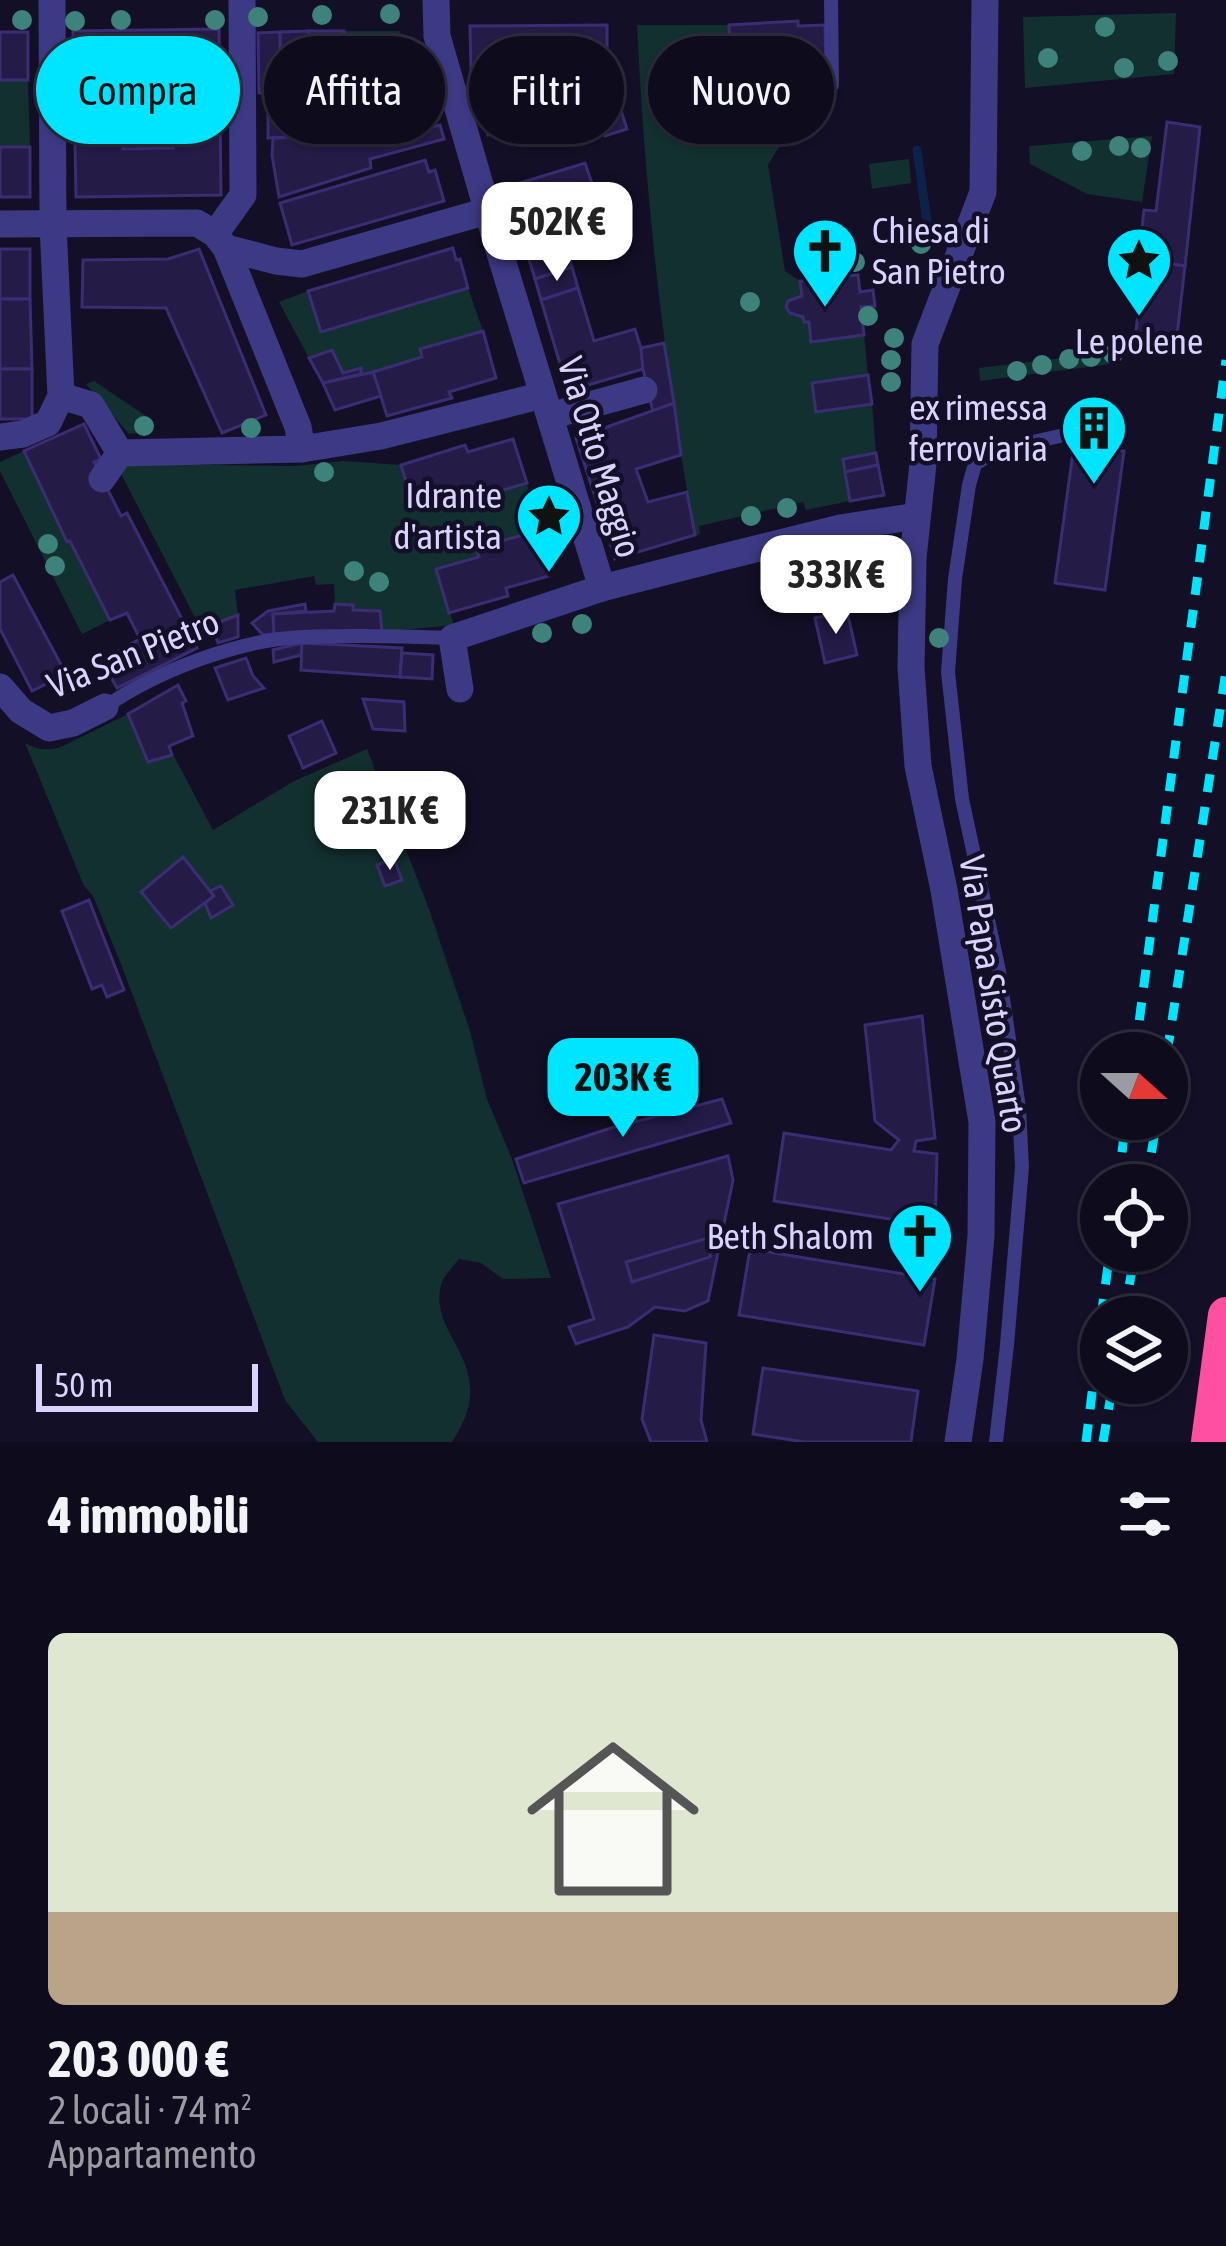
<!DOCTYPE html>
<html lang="it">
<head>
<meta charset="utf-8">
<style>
	body { margin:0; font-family:"Asap Condensed",sans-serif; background:#1c1929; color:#f1f3f6; height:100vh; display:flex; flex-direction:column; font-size:45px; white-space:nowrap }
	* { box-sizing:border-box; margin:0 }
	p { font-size:39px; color:#9b9ba3 }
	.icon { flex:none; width:66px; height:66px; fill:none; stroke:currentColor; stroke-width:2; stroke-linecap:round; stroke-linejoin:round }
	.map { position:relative; height:1442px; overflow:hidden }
	.drawer { display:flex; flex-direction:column; background:#0e0b1c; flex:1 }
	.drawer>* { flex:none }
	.hud { position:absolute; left:36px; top:36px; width:1155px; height:108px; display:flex; gap:24px }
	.needle { width:78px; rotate:111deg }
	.fabs { position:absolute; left:1080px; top:1032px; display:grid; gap:24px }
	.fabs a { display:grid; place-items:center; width:108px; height:108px; border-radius:50%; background:#0e0b1c; box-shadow:0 3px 9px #0004,0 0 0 3px #2e2b3b; font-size:60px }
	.scale { position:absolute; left:36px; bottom:30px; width:222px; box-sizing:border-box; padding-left:12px; border:6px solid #d9d4ff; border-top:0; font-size:33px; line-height:42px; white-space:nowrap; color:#d9d4ff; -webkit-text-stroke:9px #130f26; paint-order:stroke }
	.price { position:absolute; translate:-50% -102px; padding:0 27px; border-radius:24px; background:#fff; color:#222; font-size:39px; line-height:78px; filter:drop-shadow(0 3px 6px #0008) }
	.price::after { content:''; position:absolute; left:50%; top:72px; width:36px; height:27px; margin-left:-18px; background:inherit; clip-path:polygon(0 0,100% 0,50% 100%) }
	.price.on { background:#00e5ff; color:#111 }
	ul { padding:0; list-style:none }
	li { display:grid; align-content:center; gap:24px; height:636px; padding:0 48px }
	li span { display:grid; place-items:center; height:372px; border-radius:18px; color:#555 }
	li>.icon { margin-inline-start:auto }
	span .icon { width:216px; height:216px; fill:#fffc; stroke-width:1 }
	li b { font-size:51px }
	h2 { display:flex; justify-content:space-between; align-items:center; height:144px; padding:0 48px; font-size:51px }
	.pill { padding:0 42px; border-radius:54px; background:#0e0b1c; box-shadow:0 3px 9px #0004,0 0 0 3px #2e2b3b; font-size:42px; line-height:108px }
	.pill.on { background:#00e5ff; color:#111 }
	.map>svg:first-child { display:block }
	.green { fill:#12302f }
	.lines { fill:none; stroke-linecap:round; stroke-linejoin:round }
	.stream { stroke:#0c2248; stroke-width:9 }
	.building { fill:#241b47; stroke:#3b2d73; stroke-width:3; fill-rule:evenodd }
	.service { stroke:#3d3a85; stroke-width:14 }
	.minor { stroke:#3d3a85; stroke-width:27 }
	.motorway { stroke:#ff4fa3; stroke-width:36 }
	.rail { stroke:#00e5ff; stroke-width:9; stroke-dasharray:18 15; stroke-linecap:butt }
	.tree { fill:#3d827b }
	.labels { text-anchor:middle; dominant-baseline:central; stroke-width:9; stroke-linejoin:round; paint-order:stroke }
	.poi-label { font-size:36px; fill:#d9d4ff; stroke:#130f26; text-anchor:end }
	.street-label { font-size:36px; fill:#d9d4ff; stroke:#130f26 }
</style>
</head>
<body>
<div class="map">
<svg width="1226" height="1442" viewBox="0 0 1226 1442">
	<rect width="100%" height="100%" fill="#130f26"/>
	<g class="green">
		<polygon points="1176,13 1174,74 1025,88 1023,17"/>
		<path d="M 637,25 L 729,25 L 730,56 L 721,57 L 722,91 L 811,89 L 811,81 L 826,80 L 828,92 L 802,108 L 768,165 L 785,271 L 800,281 L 802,296 L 789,301 L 786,307 L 790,313 L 803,317 L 804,322 L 809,322 L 812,341 L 864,335 L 868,375 L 812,384 L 816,412 L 872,404 L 876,453 L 843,460 L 850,501 L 806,510 L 803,502 L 699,526 L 700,534 L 695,535 C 664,367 645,196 637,25 Z"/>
		<polygon points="344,31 400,31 422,130 370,143 367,135 309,136 310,97 324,96 323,88 347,86"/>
		<polygon points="0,80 28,80 30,147 0,147"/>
		<polygon points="1152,136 1142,202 1087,194 1030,164 1029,146"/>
		<polygon points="909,159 911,183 872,189 869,164"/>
		<polygon points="468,288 483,331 421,349 422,357 361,374 360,368 343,373 332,350 309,358 279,302 308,291 321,332"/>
		<polygon points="1117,351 1119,363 980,381 979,368"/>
		<polygon points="94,381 149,418 149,432 129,434 86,384"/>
		<polygon points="24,451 66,542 70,541 110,620 82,634 0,471 0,462"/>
		<polygon points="344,461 401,465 414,508 461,494 464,502 527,483 537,531 476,549 479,557 436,569 454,625 382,632 353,610 352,605 335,604 334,584 316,585 314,576 235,590 238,615 201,629 116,464 295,466"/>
		<path d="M 128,714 L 148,761 L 172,755 L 175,758 L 213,830 L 294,781 L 367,749 L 429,909 L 470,1031 L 487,1099 L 512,1159 L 551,1278 L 503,1279 L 481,1263 L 459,1259 C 454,1266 445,1274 442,1282 C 424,1337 505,1363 452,1442 L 318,1442 L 285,1400 L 121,964 L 93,896 L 84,886 L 25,743 C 38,750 47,751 61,747 Z"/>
	</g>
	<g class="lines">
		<polyline class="stream" points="917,150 927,222"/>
	</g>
	<g class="building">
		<polygon points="798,21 798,26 825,25 826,80 811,81 811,89 722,91 721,56 730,56 729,25"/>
		<polygon points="607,25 607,74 520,75 532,125 488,135 471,71 470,26"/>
		<path d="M 219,29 L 221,195 L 76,197 L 73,31 ZM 123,77 L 172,77 L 173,148 L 123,149 Z"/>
		<polygon points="309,31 310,59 322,61 325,96 280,95 280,32"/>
		<polygon points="309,31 344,31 348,87 323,88 322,61 310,59"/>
		<rect x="0" y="32" width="28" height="48"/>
		<polygon points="280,32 280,95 259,93 258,33"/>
		<polygon points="615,70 615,92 627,129 605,136 593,111 585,74 607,74 607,71"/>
		<polygon points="585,74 593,111 532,125 520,75"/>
		<polygon points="269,94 310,97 310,111 268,115"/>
		<polygon points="310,111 309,136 268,138 268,115"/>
		<polygon points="1167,122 1200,127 1185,266 1145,260 1139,297 1134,295 1144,210 1156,211"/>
		<polygon points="440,125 444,139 370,159 371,168 279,197 272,155 273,138 367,135 370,143"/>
		<rect x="0" y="147" width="30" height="50"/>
		<polygon points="425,160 429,172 435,170 444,201 292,245 280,203"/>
		<polygon points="585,163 598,201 556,215 572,267 535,279 507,187"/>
		<polygon points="453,248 456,260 460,259 468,288 321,332 308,291"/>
		<rect x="0" y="249" width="30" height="50"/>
		<polygon points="199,249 266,415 222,433 166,308 82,307 83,260 168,259"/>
		<polygon points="1145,260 1185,266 1175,353 1134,346"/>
		<polygon points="572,267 578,288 541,300 535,279"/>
		<polygon points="858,275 860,292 873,290 875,306 861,307 864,335 811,342 809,322 804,322 803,317 790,313 786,307 788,301 802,296 800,281"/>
		<polygon points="578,288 594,341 635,329 641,348 643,369 568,391 541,300"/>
		<polygon points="0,299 30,299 32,369 0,369"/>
		<polygon points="483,331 496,378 449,392 452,398 387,416 373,372 422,357 420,349"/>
		<polygon points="664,343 674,403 653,412 643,369 641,348"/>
		<polygon points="332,350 343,373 361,368 361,374 323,383 309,358"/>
		<rect x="0" y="369" width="32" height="50"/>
		<polygon points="373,372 381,396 335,410 323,383"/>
		<polygon points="868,375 872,404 816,412 812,383"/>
		<polygon points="674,403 681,455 636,469 648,502 687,492 695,535 615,559 576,438"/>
		<polygon points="84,424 101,459 94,462 121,516 127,513 197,648 117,688 101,660 140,639 127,613 110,620 70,541 67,542 24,451"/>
		<polygon points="513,439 527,483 463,502 461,494 414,508 401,465 465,445 468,452"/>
		<polygon points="1074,445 1124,451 1105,590 1055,583"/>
		<polygon points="876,453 878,465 845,472 843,459"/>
		<polygon points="878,465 884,495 850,501 845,472"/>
		<polygon points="537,531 549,576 506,588 508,596 449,613 436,569 479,557 476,548"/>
		<polygon points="13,575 66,674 32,691 0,629 0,582"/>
		<polygon points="305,604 306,611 273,614 274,634 263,635 252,623 268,611"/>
		<polygon points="335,604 353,605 353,610 380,611 382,632 274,634 273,614 334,611"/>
		<polygon points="847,611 857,655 825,663 815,618"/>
		<polygon points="238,615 238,637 218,643 211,625"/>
		<polygon points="302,643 301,655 274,662 273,650"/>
		<polygon points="302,643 402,648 400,677 301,670"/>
		<polygon points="402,653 433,655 432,679 400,677"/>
		<polygon points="246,658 253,676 264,688 228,700 215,668"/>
		<polygon points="178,685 186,701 182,703 193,736 169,746 172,755 148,762 128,714"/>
		<polygon points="363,699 404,702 405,731 373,729"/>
		<polygon points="322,721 336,753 303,768 289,736"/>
		<polygon points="183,857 214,896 171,928 141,892"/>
		<polygon points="394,859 402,880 385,886 377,865"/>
		<polygon points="221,886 233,905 211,918 205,903 214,896 210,891"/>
		<polygon points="89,900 124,990 107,997 102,985 92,989 62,911"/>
		<polygon points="922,1016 935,1138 916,1141 914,1151 937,1154 935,1226 774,1201 784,1133 891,1150 899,1140 875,1121 865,1025"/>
		<polygon points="722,1099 731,1123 524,1183 516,1159 611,1128"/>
		<polygon points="728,1156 733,1180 708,1301 685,1311 655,1307 628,1327 576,1344 569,1327 594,1319 558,1204"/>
		<polygon points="711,1237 710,1257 632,1282 626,1262"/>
		<polygon points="750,1249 935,1279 924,1345 739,1315"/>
		<polygon points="654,1335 706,1343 701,1420 707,1442 651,1442 642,1419"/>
		<polygon points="763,1368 918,1391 911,1442 805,1442 753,1434"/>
	</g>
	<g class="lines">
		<g class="service">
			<polyline points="831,0 832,85"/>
			<path d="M 105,707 C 157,671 240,639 304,637 C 353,635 403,636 452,638"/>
			<polyline points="996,1442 1007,1345 1022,1167 1019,1108 999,971 962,799 948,672 955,579 969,485 975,464 998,450 1064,435"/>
		</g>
		<g class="minor">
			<polyline points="436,0 437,36 496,240 602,588"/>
			<polyline points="0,224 197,223 215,234 226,248 298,427 302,449"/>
			<polyline points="215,234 243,195 242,0"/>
			<polyline points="226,248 276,261 302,264 487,211"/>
			<polyline points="61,396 91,405 120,453"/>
			<polyline points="550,416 644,390"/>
			<polyline points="0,437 23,434 48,423 61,396 53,225 52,0"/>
			<polyline points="120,453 302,449 381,436 543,395"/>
			<polyline points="102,479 120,453"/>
			<polyline points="0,687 21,711 49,728 73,723 105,707"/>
			<polyline points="460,689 452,638 602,588 715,559 840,528 917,516"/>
			<polyline points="958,1442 970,1359 981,1236 982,1122 944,890 918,766 911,667 913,558 923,464 925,344 983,192 985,0"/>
		</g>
		<polyline class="motorway" points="1209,1442 1226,1315"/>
		<g class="rail">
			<polyline points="1135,1053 1226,360"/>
			<polyline points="1167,1053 1226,671"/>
			<polyline points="1118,1185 1126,1119"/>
			<polyline points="1146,1185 1157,1119"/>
			<polyline points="1101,1317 1110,1251"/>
			<polyline points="1124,1317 1135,1251"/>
			<polyline points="1086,1442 1101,1320"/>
			<polyline points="1103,1442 1113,1383"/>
		</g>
	</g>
	<g class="tree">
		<circle cx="390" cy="14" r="10"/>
		<circle cx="322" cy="15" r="10"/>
		<circle cx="258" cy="17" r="10"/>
		<circle cx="22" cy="20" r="10"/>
		<circle cx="121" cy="20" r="10"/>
		<circle cx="215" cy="20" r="10"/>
		<circle cx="75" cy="21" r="10"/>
		<circle cx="1105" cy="27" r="10"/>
		<circle cx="386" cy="47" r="10"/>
		<circle cx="1048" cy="58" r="10"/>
		<circle cx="1168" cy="61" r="10"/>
		<circle cx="1124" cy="68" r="10"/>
		<circle cx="1119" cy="146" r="10"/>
		<circle cx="1141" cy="148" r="10"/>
		<circle cx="1082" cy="151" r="10"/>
		<circle cx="921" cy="244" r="10"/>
		<circle cx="855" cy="262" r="10"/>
		<circle cx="750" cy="302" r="10"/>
		<circle cx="868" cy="316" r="10"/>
		<circle cx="894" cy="338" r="10"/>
		<circle cx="1113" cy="354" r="10"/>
		<circle cx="1091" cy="357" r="10"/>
		<circle cx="1069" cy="359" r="10"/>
		<circle cx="891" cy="360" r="10"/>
		<circle cx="1042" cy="365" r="10"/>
		<circle cx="1017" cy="371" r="10"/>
		<circle cx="891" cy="382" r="10"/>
		<circle cx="144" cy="426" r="10"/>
		<circle cx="251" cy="428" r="10"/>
		<circle cx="324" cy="472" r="10"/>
		<circle cx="787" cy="508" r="10"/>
		<circle cx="751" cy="516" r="10"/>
		<circle cx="48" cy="544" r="10"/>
		<circle cx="55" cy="566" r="10"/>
		<circle cx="354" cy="571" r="10"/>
		<circle cx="379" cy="582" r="10"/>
		<circle cx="582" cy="624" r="10"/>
		<circle cx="542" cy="633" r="10"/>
		<circle cx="939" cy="638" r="10"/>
	</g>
	<defs>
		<g id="church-pin" transform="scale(3.45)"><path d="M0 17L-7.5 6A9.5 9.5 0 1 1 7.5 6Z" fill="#00e5ff" stroke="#130f26"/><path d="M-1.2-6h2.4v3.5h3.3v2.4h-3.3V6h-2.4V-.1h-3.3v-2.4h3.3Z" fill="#111"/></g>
		<g id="sight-pin" transform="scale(3.45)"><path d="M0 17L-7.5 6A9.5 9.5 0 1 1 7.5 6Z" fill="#00e5ff" stroke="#130f26"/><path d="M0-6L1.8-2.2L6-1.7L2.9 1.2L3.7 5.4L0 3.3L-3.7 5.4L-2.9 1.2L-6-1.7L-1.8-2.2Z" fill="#111"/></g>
		<g id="building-pin" transform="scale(3.45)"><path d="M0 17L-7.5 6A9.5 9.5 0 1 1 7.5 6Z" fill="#00e5ff" stroke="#130f26"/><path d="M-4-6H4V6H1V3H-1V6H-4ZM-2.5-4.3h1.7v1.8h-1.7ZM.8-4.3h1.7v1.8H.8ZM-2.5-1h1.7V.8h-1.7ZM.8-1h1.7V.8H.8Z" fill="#111"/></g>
	</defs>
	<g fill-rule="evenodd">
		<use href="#church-pin" x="825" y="251"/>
		<use href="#sight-pin" x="1139" y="260"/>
		<use href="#building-pin" x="1094" y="428"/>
		<use href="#sight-pin" x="549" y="516"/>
		<use href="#church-pin" x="920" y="1236"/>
	</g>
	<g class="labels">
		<g class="poi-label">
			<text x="872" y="230" text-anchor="start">Chiesa di<tspan x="872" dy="41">San Pietro</tspan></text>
			<text x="1139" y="341" text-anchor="middle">Le polene</text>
			<text x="1048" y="407">ex rimessa<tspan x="1048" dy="41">ferroviaria</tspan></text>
			<text x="502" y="495">Idrante<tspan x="502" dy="41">d'artista</tspan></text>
			<text x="874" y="1236">Beth Shalom</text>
		</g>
		<g class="street-label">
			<text transform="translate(600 457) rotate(73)">Via Otto Maggio</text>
			<text transform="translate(133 653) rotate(-22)">Via San Pietro</text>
			<text transform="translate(994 994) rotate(81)">Via Papa Sisto Quarto</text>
		</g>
	</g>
</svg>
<div class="fabs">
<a><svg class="needle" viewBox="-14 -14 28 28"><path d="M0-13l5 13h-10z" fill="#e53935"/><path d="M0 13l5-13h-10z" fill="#9b9ba3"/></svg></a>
<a><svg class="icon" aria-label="locate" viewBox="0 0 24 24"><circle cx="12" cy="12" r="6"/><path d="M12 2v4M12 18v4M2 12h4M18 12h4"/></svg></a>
<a><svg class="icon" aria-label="layers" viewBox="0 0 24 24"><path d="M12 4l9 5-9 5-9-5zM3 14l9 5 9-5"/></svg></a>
</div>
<div class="scale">50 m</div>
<b class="price" style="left:557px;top:284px">502K €</b>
<b class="price" style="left:836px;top:637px">333K €</b>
<b class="price" style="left:390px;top:873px">231K €</b>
<b class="price on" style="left:623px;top:1140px">203K €</b>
<div class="hud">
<a class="pill on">Compra</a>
<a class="pill">Affitta</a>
<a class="pill">Filtri</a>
<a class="pill">Nuovo</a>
</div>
</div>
<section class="drawer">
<h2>4 immobili<svg class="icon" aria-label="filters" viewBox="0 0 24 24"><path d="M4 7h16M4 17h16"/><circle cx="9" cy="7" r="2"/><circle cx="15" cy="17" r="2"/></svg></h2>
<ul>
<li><span style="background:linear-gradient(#dfe7d0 75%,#b9a48a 0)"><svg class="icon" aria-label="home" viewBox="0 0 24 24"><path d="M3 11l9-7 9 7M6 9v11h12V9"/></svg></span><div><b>203 000 €</b><p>2 locali · 74 m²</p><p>Appartamento</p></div></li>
</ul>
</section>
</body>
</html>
